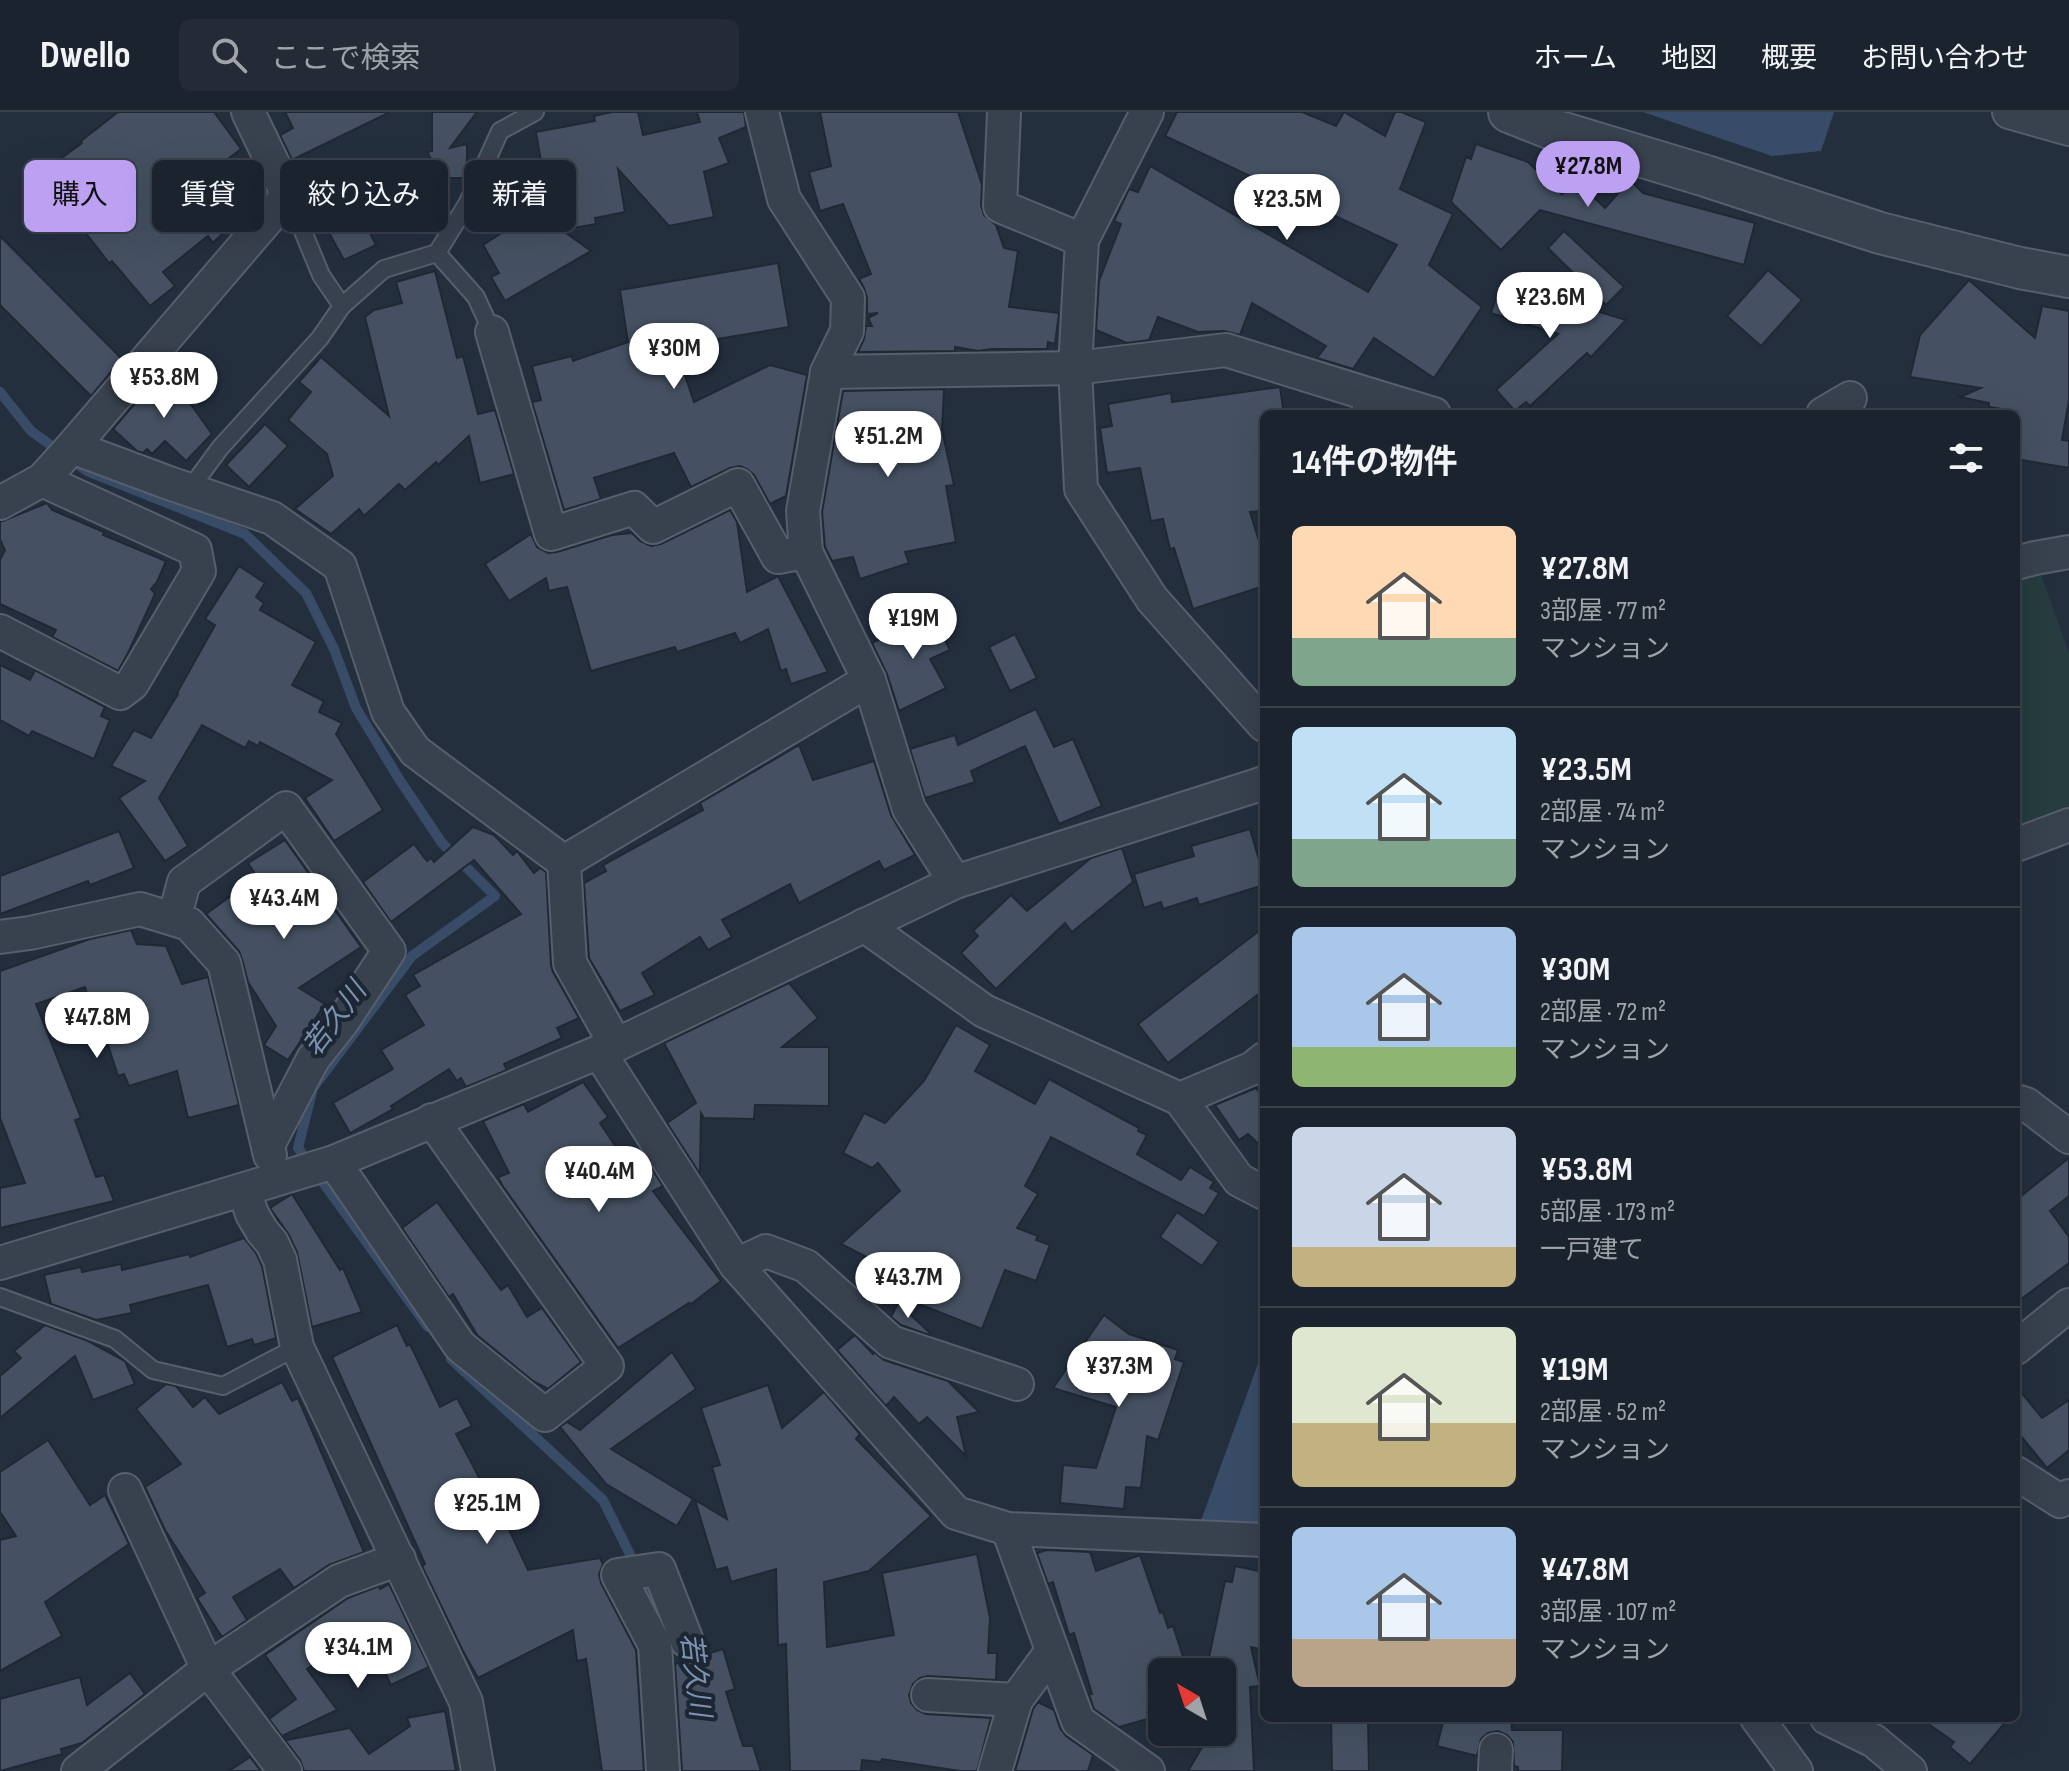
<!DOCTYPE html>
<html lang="ja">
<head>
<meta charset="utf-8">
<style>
	body { margin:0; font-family:"Sofia Sans Condensed","Noto Sans JP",sans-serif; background:#242b36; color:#f1f3f6; height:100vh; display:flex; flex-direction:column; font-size:30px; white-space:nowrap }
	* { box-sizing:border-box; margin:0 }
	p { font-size:26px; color:#a0a4aa }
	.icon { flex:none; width:44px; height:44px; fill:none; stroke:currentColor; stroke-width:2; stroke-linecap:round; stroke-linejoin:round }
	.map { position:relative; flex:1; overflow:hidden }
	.sheet { position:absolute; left:1260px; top:298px; width:760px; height:1312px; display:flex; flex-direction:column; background:#1b232e; border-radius:12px; box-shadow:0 8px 32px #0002,0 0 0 2px #39404a }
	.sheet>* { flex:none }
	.top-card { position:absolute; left:24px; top:48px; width:760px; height:72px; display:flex; gap:16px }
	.needle { width:52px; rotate:321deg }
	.fabs { position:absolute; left:1148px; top:1546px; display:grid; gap:16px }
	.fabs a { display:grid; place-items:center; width:88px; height:88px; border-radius:12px; background:#1b232e; box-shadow:0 8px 32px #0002,0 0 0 2px #39404a; font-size:40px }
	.price { position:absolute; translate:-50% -68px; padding:0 18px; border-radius:28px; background:#fff; color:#222; font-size:26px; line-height:52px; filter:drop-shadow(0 2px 4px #0008) }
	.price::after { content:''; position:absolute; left:50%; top:48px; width:24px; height:18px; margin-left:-12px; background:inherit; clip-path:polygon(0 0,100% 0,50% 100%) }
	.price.active { background:#bca0f2; color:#111 }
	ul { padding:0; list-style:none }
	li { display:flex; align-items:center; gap:24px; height:200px; padding:0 32px }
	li+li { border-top:2px solid #39404a }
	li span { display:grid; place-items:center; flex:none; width:224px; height:160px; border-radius:12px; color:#555 }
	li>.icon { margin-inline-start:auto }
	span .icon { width:96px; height:96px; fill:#fffc; stroke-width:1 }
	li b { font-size:34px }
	h2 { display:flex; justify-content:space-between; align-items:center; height:96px; padding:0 32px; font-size:34px }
	.chip { padding:0 28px; border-radius:12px; background:#1b232e; box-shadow:0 8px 32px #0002,0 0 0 2px #39404a; font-size:28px; line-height:72px }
	.chip.active { background:#bca0f2; color:#111 }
	header { display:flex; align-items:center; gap:48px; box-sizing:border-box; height:112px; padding:0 40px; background:#1b232e; border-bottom:2px solid #39404a }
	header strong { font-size:38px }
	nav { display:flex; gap:44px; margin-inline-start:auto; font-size:28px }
	.search { width:560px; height:72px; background:#242b36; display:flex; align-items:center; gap:20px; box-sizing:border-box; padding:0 28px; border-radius:12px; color:#a0a4aa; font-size:30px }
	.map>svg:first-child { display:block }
	.green { fill:#263c3f }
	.water { fill:#394c67 }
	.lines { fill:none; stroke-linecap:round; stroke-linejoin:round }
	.stream { stroke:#394c67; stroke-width:10 }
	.building { fill:#455162; stroke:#1f2835; stroke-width:2 }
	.service-casing { stroke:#565f6c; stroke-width:20 }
	.minor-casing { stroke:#565f6c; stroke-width:36 }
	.tertiary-casing { stroke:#565f6c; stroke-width:44 }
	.service { stroke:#38414e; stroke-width:16 }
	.minor { stroke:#38414e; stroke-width:32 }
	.tertiary { stroke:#38414e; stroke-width:40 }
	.labels { text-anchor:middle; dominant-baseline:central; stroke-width:8; stroke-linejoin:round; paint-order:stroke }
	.water-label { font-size:28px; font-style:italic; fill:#7c92b1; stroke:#1d2633 }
</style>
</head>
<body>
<header>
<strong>Dwello</strong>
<div class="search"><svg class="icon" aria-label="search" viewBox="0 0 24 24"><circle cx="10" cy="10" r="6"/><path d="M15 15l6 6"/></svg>ここで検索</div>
<nav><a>ホーム</a><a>地図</a><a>概要</a><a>お問い合わせ</a></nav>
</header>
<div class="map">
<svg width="2069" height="1659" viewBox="0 0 2069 1659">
	<rect width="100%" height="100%" fill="#242f3e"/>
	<polygon class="green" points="2035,446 2069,541 2069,712 2016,732 2016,451"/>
	<g class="water">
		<polygon points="1643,0 1834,0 1821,39 1772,44"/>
		<polygon points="1264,1235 1264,1429 1195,1425"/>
	</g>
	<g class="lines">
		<g class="stream">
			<polyline points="0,280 31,319 87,359 245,422 306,481 334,537 356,596 399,667 442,731 495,784 412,844 313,976 298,1036 428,1215"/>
			<polyline points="451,1247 603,1388 664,1511"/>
			<polyline points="676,1630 682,1659"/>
		</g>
	</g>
	<g class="building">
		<polygon points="118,0 214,0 241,37 224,50 260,86 213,131 208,124 163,160 175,174 150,194 112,149 109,151 40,62 82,31 81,29"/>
		<polygon points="285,0 390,0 292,48 280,23 293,16"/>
		<polygon points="432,0 477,0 450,36 467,32 467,66 443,66 436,54 431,59 431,47 427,40 432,39"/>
		<polygon points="612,0 638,0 643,23 700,10 697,0 744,0 746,15 719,26 729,51 704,60 714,105 669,114 618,57 625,100 595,106 596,112 562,118 591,139 505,189 491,165 499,161 483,133 548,91 536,20 595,9 594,4"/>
		<polygon points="820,0 958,0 982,73 981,93 984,103 996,113 1004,136 1018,139 1009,195 1059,201 1055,232 1048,230 1047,237 991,237 978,239 955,235 955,239 858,240 864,227 866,214 872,214 868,206 878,201 867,202 867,186 864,176 859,167 871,162 843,92 820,99 809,60 831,54"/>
		<polygon points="1177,0 1302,0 1336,14 1344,0 1385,24 1395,0 1401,0 1426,10 1400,77 1453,102 1429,153 1482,195 1434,266 1374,226 1353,257 1317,246 1326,234 1252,191 1240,223 1224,219 1198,220 1158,205 1149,228 1127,231 1096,218 1099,169 1121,112 1114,109 1129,77 1138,80 1150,54 1368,180 1397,133 1165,24"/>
		<polygon points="1476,32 1528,50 1562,82 1576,68 1605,96 1630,68 1643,81 1755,111 1744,153 1540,98 1501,138 1451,90 1466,45 1471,47"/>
		<polygon points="404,52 418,99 370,121 376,133 344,148 328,119 330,118 325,107 338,101 331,87"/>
		<polygon points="1564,119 1624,175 1606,193 1548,136"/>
		<polygon points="0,124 122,247 91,284 0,193"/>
		<polygon points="778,151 789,215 675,234 694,290 770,253 807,263 786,384 770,392 754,363 747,357 740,354 730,356 691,375 674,341 594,366 601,387 564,398 532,290 541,288 532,254 572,244 573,249 628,230 620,178"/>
		<polygon points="1768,158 1802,188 1761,234 1727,204"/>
		<polygon points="435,159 457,246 463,244 478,302 495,298 514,362 480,371 469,324 438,353 436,350 405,378 399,372 364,404 359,397 331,422 295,397 333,364 327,342 288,308 311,280 299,270 321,245 389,304 365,205 374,198 402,191 396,170"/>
		<polygon points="1969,168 2035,226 2042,194 2069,199 2069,288 2062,328 2069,329 2069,356 2016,347 2016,299 1989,295 1989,291 1960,285 1981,276 1910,265 1920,223"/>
		<polygon points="1501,170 1626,208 1591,245 1587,241 1530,294 1526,290 1515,299 1496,278 1558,222 1491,201"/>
		<polygon points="165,256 212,322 186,349 165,329 152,342 147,337 143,341 137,339 113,317"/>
		<polygon points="1280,275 1284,302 1264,302 1264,399 1250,400 1264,445 1264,474 1193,497 1174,436 1170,437 1163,407 1151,409 1140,356 1107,361 1100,316 1112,314 1108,292 1171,281 1172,290"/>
		<polygon points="944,277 942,318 954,373 946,374 956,430 905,440 909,451 860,467 853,445 832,449 825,435 822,400 843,279"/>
		<polygon points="265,312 288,334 249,375 226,353"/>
		<polygon points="47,391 52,398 104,420 103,423 166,449 157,470 151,477 155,482 128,541 118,559 52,525 56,518 0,492 0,448 5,438 0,428 0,410"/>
		<polygon points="730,398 737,410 747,480 778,464 828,560 791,572 786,557 781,559 768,517 740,531 735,521 677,540 675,535 591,559 567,475 549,479 546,466 509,489 485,452 531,422 537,435 548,441 557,440 612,423 632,421 640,429 651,434 661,432"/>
		<polygon points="239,454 265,471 256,485 264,491 260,498 316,530 292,573 324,589 319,600 342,611 336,622 383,698 334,729 305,686 332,668 260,630 258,634 249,629 245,636 202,613 159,686 188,734 165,749 119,686 145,669 111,654 134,618 151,626 178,582 177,581 215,513 205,507"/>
		<polygon points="931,501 950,538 930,547 946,576 899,599 887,562 872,531"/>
		<polygon points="1015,522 1037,566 1010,579 989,535"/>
		<polygon points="0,553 30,568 35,558 105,595 101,604 110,608 94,647 32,619 29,624 0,608"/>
		<polygon points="1036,597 1054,635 1073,627 1102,694 1059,712 1025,634 971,659 975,670 925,686 910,637 955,623 958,633"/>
		<polygon points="799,633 813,668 874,649 891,703 915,743 884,758 879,749 799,791 790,772 722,808 732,825 708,838 700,825 642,861 655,883 620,899 589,846 584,771 606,759 603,753 703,698 700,691"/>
		<polygon points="473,715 494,723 513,743 517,739 534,761 540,756 546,760 551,853 553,860 579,906 557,916 562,926 504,952 507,958 466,975 461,966 457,969 449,957 391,994 393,997 350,1021 333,991 393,957 381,938 424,913 405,883 420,874 413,863 521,802 474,748 391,810 363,770 414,732 427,749 431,746 434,750"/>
		<polygon points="1250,717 1264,765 1264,773 1199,793 1197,786 1163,797 1161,790 1144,796 1134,762 1194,744 1191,734"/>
		<polygon points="119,719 134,756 90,773 88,769 0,802 0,764"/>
		<polygon points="285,728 361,835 299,876 325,892 288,948 264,933 276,914 248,870 242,847 239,839 206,802 257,765 248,751"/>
		<polygon points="1122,736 1133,770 1072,820 1065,811 996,877 961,841 978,824 973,819 1011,783 1027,799 1091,746"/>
		<polygon points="1264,815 1264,878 1168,951 1138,912"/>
		<polygon points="131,818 137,832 166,834 182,872 208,865 239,993 188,1006 177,959 129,974 124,962 118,964 98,902 93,904 85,875 36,892 81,1006 75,1008 96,1065 104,1063 114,1089 0,1116 0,1076 25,1071 0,1006 0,859 90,827"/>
		<polygon points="789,871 818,906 782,935 829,935 829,994 755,993 754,1007 704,1006 701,1001 700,1062 667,1011 696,991 664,931"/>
		<polygon points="956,913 990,933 975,959 1035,992 1049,967 1139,1016 1138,1019 1147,1023 1137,1042 1181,1068 1190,1055 1214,1070 1210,1076 1219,1081 1204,1104 1051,1025 1025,1074 1038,1082 1017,1116 1038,1124 1036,1128 1050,1133 1036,1169 1005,1158 982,1217 901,1185 910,1167 841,1132 900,1079 878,1051 872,1056 843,1041 864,1001 885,1011 924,969"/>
		<polygon points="583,970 608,1005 600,1011 626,1050 643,1043 663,1074 653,1079 721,1169 691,1192 689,1191 618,1236 502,1073 498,1065 509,1061 483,1009 524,992 528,1000"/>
		<polygon points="1256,976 1264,987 1264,1037 1248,1022 1239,1028 1215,993"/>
		<polygon points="2069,1046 2069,1084 2050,1099 2069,1125 2069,1151 2016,1191 2016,1088"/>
		<polygon points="292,1082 340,1158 343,1156 362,1200 312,1215 297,1140 289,1123 270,1096"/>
		<polygon points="437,1090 501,1178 508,1173 527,1205 542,1196 581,1250 548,1277 533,1269 477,1223 453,1182 449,1185 402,1116"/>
		<polygon points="1177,1100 1219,1130 1202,1154 1160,1125"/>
		<polygon points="244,1126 256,1141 262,1154 276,1226 254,1233 252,1227 227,1235 208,1173 130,1193 132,1201 96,1208 51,1192 44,1163 81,1155 82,1160 121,1152 122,1158 189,1142 190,1145"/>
		<polygon points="898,1191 930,1221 929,1223 901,1213 891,1205"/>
		<polygon points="1104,1203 1129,1222 1178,1238 1175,1247 1184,1250 1158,1328 1147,1324 1141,1376 1126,1375 1124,1397 1060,1391 1063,1353 1096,1356 1116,1295 1053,1276"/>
		<polygon points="45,1213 88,1229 125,1249 135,1272 93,1288 75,1244 0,1306 0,1264 21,1246 14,1239"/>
		<polygon points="397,1213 407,1234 410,1232 440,1295 457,1286 472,1314 456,1322 482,1371 486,1369 528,1458 600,1446 603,1452 599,1462 601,1471 636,1538 644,1659 602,1659 586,1547 577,1549 573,1518 478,1566 463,1539 422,1454 425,1452 332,1245"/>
		<polygon points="855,1223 873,1242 874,1240 884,1248 948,1269 979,1300 957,1305 966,1344 927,1305 919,1312 894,1285 886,1294 837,1238"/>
		<polygon points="672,1240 696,1277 611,1337 693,1387 677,1414 606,1372 560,1315 567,1310 580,1318"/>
		<polygon points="282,1270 292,1289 298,1286 364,1440 329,1453 294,1476 280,1457 233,1485 247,1508 222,1525 197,1486 205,1481 165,1418 145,1375 181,1352 136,1297 166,1272 176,1274 193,1295 205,1285 219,1302"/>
		<polygon points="768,1273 782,1316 824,1280 860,1322 856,1327 931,1404 869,1459 824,1470 827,1535 894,1523 882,1461 977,1442 990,1506 988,1541 997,1541 996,1568 928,1564 920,1566 913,1572 909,1583 911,1591 917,1598 926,1602 991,1606 977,1659 960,1659 882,1647 881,1650 862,1648 861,1659 790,1659 786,1532 778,1533 776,1457 731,1470 727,1455 716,1458 695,1388 727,1407 712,1355 720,1353 701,1296"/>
		<polygon points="2016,1274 2042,1306 2069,1288 2069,1338 2047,1356 2016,1318"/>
		<polygon points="48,1328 90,1393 105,1383 129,1432 45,1490 62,1524 0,1559 0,1428 16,1424 0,1400 0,1360"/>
		<polygon points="1047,1438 1090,1440 1096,1459 1140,1443 1160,1501 1163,1500 1168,1516 1173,1514 1188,1560 1162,1560 1162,1603 1119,1615 1094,1597 1089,1582 1092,1582 1074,1521 1069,1523 1053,1470 1048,1472 1037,1441"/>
		<polygon points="1235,1454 1264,1460 1264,1538 1251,1535 1260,1574 1250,1575 1254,1659 1188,1659 1211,1620 1222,1620 1222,1560 1206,1560 1225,1469 1232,1470"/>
		<polygon points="389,1472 429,1555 391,1573 368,1527 363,1529 360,1522 307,1557 337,1598 284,1623 286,1628 350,1616 369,1642 410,1614 407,1606 445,1599 456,1659 304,1659 300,1648 269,1607 296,1587 265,1543 348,1486 379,1474 380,1477"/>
		<polygon points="723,1537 735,1577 726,1580 743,1634 753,1634 761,1659 682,1659 675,1552"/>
		<polygon points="130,1561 145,1582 82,1631 61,1637 62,1642 0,1659 0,1587 80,1565 87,1593"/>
		<polygon points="1038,1590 1054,1598 1060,1616 1066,1624 1093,1643 1088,1659 1015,1659 1033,1597"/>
		<polygon points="1331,1606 1368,1606 1369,1659 1332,1659"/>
		<polygon points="1444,1606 1511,1606 1512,1618 1563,1618 1562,1659 1518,1659 1518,1655 1514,1654 1513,1630 1507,1623 1498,1619 1488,1621 1481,1627 1477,1644 1437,1634"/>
		<polygon points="1920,1606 2009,1606 1970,1652 1950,1635 1954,1630"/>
		<polygon points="250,1645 261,1659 229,1659"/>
	</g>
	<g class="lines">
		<g class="service-casing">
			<g id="service">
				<polyline points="288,83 321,163 342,194 384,157 437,141"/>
				<polyline points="492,220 476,185 437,141 467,92 500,19 535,0"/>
				<polyline points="189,378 220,336 320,226 342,194"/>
				<polyline points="0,1185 115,1227 153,1258 223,1274 297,1235"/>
			</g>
		</g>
		<g class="minor-casing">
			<g id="minor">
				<polyline points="762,0 784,87 848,186 847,219 827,260 803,399 806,440 869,568 909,697 955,770"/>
				<polyline points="1004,0 1000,94 1082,128"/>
				<polyline points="1147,0 1082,128 1075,256 1081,377 1152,487 1264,613"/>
				<polyline points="2009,0 2069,17"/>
				<polyline points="492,220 551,422 634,396 653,415 738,373 778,445 806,440"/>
				<polyline points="827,260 1075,256 1226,238 1371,283"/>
				<polyline points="1368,302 1371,283 1434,302"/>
				<polyline points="1823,302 1850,286"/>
				<polyline points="72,335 169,371 272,406 340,454 388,600 415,639 564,750"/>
				<polyline points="0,391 42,368 72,335 288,83 248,0"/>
				<polyline points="2016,451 2035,446 2069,440"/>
				<polyline points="0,519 120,581 132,572 199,459 195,438 42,368"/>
				<polyline points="2016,733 2069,713"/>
				<polyline points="174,807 184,770 286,696 389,839 343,909 313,947 268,1033"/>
				<polyline points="864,813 984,899 1180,987 1239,1068 1264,1081"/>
				<polyline points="0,825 30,821 140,797 189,812 224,851 270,1043"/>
				<polyline points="616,933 570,851 564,750 869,568"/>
				<polyline points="599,940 736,1153 956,1401 1008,1417 1264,1428"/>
				<polyline points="1180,987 1253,956 1264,947"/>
				<polyline points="2016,989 2026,992 2069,1025"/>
				<polyline points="334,1050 460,1234 545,1303 607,1254 432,1008"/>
				<polyline points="244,1078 252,1102 262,1119 272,1131 280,1148 297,1235 466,1590 478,1659"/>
				<polyline points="0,1151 334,1050 616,933 955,770 1264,671"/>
				<polyline points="736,1153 766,1139 806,1154 891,1230 1017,1272"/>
				<polyline points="2016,1236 2069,1193"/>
				<polyline points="2016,1361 2060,1389 2069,1384"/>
				<polyline points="125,1378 208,1557 285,1659"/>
				<polyline points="1008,1417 1078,1609 1148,1659"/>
				<polyline points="928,1583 1016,1588 1052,1539"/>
				<polyline points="1757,1606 1796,1659"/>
				<polyline points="1827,1606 1874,1629 1910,1659"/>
				<polyline points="78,1659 208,1557 339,1469 399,1447"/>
				<polyline points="663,1659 655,1533 618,1463 659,1457 687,1529"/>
				<polyline points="995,1659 1016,1588"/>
				<polyline points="1495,1659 1496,1638"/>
			</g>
		</g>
		<g class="tertiary-casing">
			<polyline id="tertiary" points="1509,0 1557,19 1706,64 1880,121 2020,156 2069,165"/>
		</g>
		<use href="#service" class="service"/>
		<use href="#minor" class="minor"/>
		<use href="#tertiary" class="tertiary"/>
	</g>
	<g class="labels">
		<g class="water-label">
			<text transform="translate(335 907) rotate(-53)">若久川</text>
			<text transform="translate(695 1563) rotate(83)">若久川</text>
		</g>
	</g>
</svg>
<div class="fabs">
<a><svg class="needle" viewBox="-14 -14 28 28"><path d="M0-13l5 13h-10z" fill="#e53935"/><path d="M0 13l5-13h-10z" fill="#a0a4aa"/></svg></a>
</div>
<b class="price active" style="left:1588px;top:97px">¥27.8M</b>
<b class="price" style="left:1287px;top:130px">¥23.5M</b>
<b class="price" style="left:1550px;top:228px">¥23.6M</b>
<b class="price" style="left:674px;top:279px">¥30M</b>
<b class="price" style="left:164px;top:308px">¥53.8M</b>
<b class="price" style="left:888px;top:367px">¥51.2M</b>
<b class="price" style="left:913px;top:549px">¥19M</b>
<b class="price" style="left:284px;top:829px">¥43.4M</b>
<b class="price" style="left:97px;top:948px">¥47.8M</b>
<b class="price" style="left:599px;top:1102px">¥40.4M</b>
<b class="price" style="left:908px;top:1208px">¥43.7M</b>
<b class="price" style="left:1119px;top:1297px">¥37.3M</b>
<b class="price" style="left:487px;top:1434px">¥25.1M</b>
<b class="price" style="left:358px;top:1578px">¥34.1M</b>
<div class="top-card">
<a class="chip active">購入</a>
<a class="chip">賃貸</a>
<a class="chip">絞り込み</a>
<a class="chip">新着</a>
</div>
<section class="sheet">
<h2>14件の物件<svg class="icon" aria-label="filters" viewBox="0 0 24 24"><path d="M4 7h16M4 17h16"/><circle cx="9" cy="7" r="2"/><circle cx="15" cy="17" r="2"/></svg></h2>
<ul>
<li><span style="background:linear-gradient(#ffd9b3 70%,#7fa58c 0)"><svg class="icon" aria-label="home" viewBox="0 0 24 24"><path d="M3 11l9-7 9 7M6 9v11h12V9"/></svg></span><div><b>¥27.8M</b><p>3部屋 · 77 m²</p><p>マンション</p></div></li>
<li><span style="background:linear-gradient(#bfe0f5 70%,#7fa58c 0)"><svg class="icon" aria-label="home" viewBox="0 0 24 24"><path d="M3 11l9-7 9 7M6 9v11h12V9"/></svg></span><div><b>¥23.5M</b><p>2部屋 · 74 m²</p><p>マンション</p></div></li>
<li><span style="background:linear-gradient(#a9c7e8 75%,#8fb573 0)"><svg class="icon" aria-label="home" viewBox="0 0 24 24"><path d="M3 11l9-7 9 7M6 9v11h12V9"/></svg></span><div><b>¥30M</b><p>2部屋 · 72 m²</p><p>マンション</p></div></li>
<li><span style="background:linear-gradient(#c9d6e8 75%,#c2b280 0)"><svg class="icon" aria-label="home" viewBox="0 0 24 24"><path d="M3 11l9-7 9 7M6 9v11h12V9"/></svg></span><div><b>¥53.8M</b><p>5部屋 · 173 m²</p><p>一戸建て</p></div></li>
<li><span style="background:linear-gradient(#dfe7d0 60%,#c2b280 0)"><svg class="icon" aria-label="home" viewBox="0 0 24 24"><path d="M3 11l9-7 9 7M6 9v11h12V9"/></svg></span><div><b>¥19M</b><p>2部屋 · 52 m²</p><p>マンション</p></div></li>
<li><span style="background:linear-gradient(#a9c7e8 70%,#b9a48a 0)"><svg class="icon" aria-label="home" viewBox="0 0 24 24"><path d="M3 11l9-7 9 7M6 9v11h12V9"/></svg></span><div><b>¥47.8M</b><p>3部屋 · 107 m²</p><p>マンション</p></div></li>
</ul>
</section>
</div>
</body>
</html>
